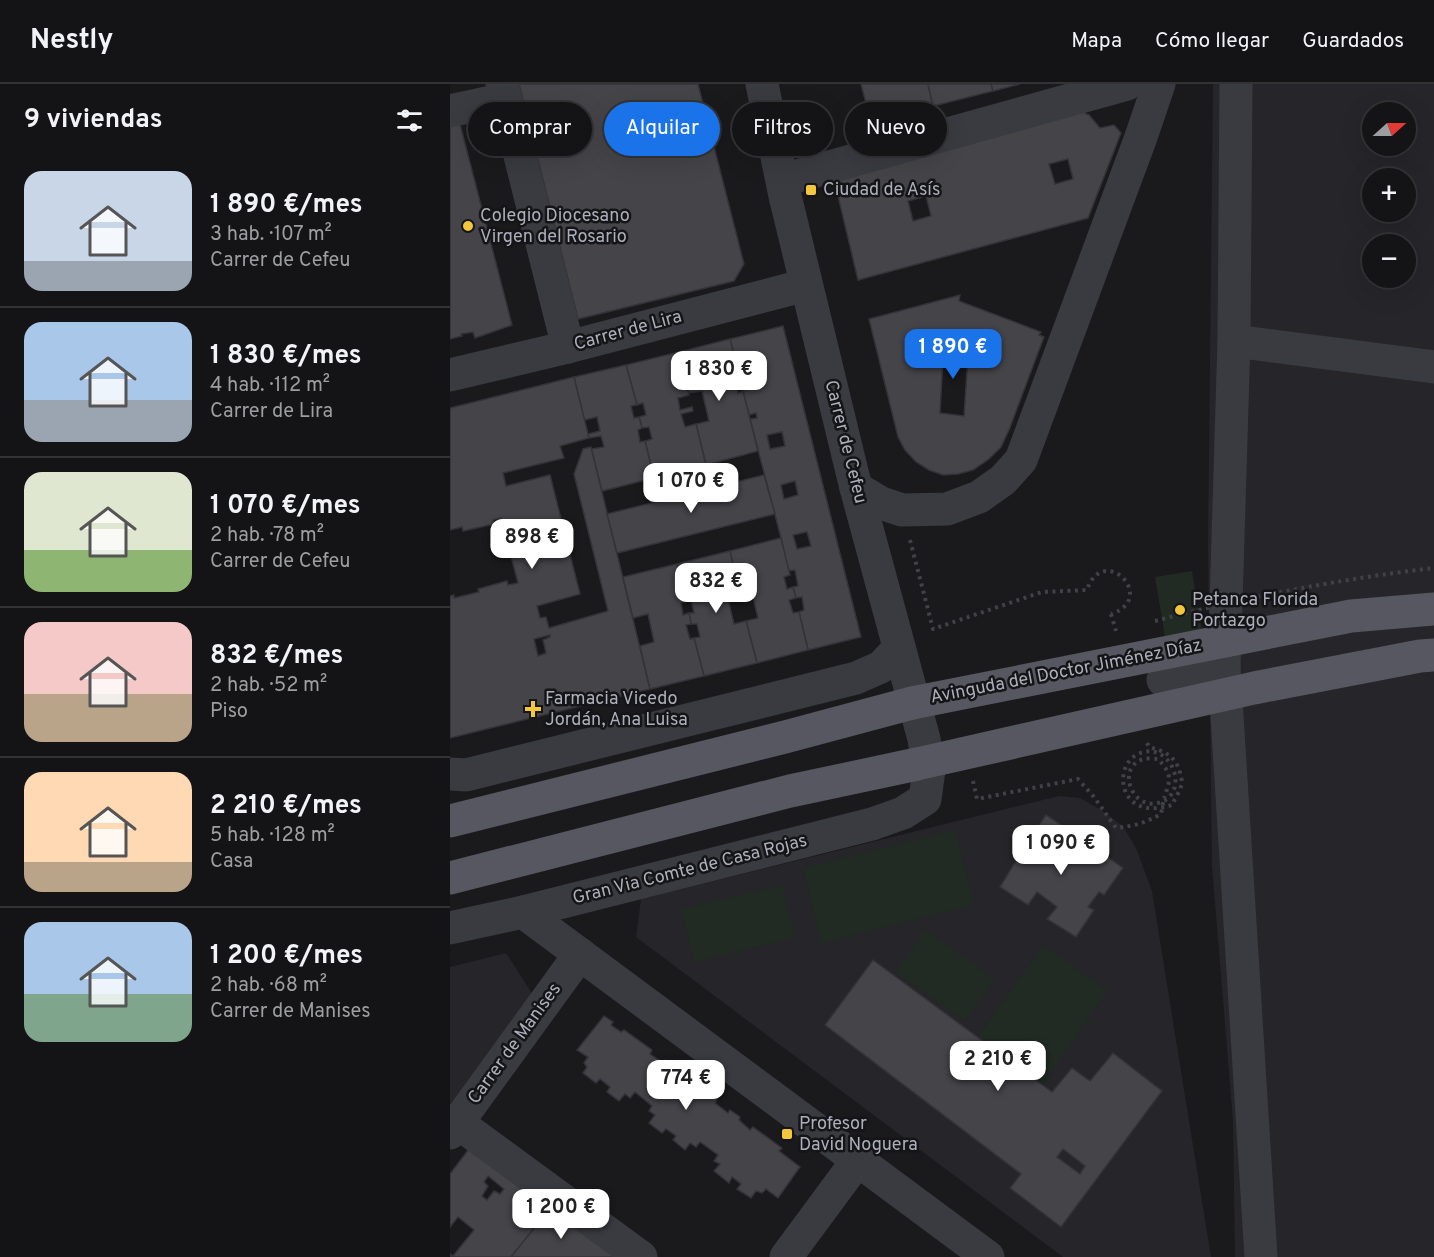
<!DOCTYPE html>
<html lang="es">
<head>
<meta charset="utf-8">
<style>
	body { margin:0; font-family:Overpass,sans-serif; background:#212022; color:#f1f3f6; height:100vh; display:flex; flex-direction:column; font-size:22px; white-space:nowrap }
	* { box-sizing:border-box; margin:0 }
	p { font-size:20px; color:#9d9ea0 }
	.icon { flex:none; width:33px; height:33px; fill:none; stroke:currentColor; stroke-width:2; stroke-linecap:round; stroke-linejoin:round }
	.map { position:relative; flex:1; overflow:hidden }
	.side { display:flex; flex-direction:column; background:#141315; width:450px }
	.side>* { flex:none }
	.top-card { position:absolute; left:18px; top:18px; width:570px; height:54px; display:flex; gap:12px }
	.needle { width:39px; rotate:69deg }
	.controls { position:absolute; left:912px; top:18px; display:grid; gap:12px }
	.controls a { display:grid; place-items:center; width:54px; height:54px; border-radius:50%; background:#141315; box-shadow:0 6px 24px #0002,0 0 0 2px #333234; font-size:30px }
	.price { position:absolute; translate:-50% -51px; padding:0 14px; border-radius:12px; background:#fff; color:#222; font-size:20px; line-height:39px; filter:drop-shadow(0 2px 3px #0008) }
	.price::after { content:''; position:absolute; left:50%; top:36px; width:18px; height:14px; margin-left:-9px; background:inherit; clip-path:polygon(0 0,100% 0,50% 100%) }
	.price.current { background:#1a73e8; color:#fff }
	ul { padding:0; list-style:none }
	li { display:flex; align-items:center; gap:18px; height:150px; padding:0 24px }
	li+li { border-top:2px solid #333234 }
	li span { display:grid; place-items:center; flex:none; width:168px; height:120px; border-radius:18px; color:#555 }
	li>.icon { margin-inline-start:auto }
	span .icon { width:72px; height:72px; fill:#fffc; stroke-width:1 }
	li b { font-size:26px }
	h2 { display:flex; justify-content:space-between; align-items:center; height:72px; padding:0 24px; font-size:26px }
	.tag { padding:0 21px; border-radius:27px; background:#141315; box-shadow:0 6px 24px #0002,0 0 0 2px #333234; font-size:21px; line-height:54px }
	.tag.current { background:#1a73e8; color:#fff }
	header { display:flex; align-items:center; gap:36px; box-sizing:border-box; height:84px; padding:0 30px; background:#141315; border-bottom:2px solid #333234 }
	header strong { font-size:28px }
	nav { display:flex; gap:33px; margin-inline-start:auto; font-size:21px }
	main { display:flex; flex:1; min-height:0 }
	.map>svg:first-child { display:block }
	.built { fill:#262529; fill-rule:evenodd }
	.green { fill:#212a23 }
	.building { fill:#444449; stroke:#343338; stroke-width:1.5; fill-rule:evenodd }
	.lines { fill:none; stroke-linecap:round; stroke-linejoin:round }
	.path { stroke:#404248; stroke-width:4; stroke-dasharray:3 4.5; stroke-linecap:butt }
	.minor { stroke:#3a3b41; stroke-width:33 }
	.major { stroke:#565760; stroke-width:33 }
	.path-bridge { stroke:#404248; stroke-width:4; stroke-dasharray:3 4.5; stroke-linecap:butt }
	.major-bridge { stroke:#565760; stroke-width:33 }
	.poi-dot { fill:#f2c73b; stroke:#151417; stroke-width:2 }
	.labels { text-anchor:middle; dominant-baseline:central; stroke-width:5; stroke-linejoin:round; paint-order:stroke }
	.poi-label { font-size:18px; fill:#acafbb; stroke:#151417; text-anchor:start }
	.street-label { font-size:18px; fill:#acafbb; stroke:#151417 }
</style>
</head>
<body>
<header>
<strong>Nestly</strong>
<nav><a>Mapa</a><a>Cómo llegar</a><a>Guardados</a></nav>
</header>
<main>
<section class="side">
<h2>9 viviendas<svg class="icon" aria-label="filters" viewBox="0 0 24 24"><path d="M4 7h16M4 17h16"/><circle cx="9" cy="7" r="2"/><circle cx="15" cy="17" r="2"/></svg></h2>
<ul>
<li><span style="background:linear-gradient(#c9d6e8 75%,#9aa5b1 0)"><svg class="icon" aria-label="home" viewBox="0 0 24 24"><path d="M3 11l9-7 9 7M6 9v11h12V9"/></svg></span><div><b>1 890 €/mes</b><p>3 hab. · 107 m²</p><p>Carrer de Cefeu</p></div></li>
<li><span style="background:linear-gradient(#a9c7e8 65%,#9aa5b1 0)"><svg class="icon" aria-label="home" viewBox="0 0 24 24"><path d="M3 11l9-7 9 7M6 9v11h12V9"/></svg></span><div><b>1 830 €/mes</b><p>4 hab. · 112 m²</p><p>Carrer de Lira</p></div></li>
<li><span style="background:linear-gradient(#dfe7d0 65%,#8fb573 0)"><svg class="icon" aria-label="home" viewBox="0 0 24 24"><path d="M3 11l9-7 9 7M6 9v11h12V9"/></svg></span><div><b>1 070 €/mes</b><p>2 hab. · 78 m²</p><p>Carrer de Cefeu</p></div></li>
<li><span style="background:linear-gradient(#f6c9c9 60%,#b9a48a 0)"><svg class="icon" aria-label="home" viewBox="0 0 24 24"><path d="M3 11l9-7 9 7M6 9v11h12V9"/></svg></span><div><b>832 €/mes</b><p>2 hab. · 52 m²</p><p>Piso</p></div></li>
<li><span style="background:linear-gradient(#ffd9b3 75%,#b9a48a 0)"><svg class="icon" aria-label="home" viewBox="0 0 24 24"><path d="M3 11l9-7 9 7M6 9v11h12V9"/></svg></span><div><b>2 210 €/mes</b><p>5 hab. · 128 m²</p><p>Casa</p></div></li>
<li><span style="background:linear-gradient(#a9c7e8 60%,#7fa58c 0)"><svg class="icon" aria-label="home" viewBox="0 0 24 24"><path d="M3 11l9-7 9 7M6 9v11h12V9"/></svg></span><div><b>1 200 €/mes</b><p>2 hab. · 68 m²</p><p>Carrer de Manises</p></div></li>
</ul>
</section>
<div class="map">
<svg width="984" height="1173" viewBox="0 0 984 1173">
	<rect width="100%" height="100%" fill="#1a191c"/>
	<g class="built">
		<path d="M 763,0 L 984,0 L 984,1173 L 785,1173 L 783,1037 L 762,782 L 758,460 ZM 922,28 L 956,28 L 956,62 L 922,62 ZM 922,94 L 956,94 L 956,128 L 922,128 ZM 922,160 L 956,160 L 956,194 L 922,194 Z"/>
		<polygon points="609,712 630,714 651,726 673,742 686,764 702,807 761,1173 613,1173 186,853 191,815"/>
		<polygon points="56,869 85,914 0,1028 0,883"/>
	</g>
	<g class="green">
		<polygon points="742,487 754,558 717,565 705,493"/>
		<polygon points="505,746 524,821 371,859 353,784"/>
		<polygon points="333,801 345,854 244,878 231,825"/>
		<polygon points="475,846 545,895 515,937 445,888"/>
		<polygon points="593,861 658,907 593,1000 527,954"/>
	</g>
	<g class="building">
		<polygon points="69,0 248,0 294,180 284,197 128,235"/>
		<polygon points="411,0 478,0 483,22 424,37 423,30 419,31"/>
		<polygon points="478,0 541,0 543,7 483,22"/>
		<polygon points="541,0 570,0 543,7"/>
		<path d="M 635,27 L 636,30 L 639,31 L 650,44 L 664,41 L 671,49 L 638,134 L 408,196 L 383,91 ZM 618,75 L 623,95 L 605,100 L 599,80 ZM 476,112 L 481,132 L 463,137 L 458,117 Z"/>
		<polygon points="10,40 62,241 25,254 23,248 11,250 12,252 0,255 0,42"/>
		<path d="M 510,211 L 509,217 L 591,248 L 589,251 L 594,253 L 559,346 L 551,363 L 539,375 L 523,386 L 508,390 L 493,391 L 479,386 L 466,378 L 455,366 L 448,353 L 419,235 ZM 507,252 L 519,257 L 514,332 L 490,329 L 494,256 Z"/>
		<path d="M 333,242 L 411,553 L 358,566 L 349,528 L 354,526 L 352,513 L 346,514 L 343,503 L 348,502 L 345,486 L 338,487 L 331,454 L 300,335 L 307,334 L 306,329 L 299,331 L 293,307 L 300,305 L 296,288 L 289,290 L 280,255 ZM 332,348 L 335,362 L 320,365 L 317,351 ZM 345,397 L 348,411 L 334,415 L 331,401 ZM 357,448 L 361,462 L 347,465 L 343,451 Z"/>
		<polygon points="280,255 289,290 283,292 288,309 293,307 308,367 256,381 246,340 259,337 252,307 239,309 229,268"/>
		<polygon points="229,268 239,311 228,314 230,326 242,323 243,327 231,330 235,343 246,340 256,381 204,394 195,357 202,355 199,343 192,344 189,333 196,331 193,319 187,321 176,281"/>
		<polygon points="176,281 187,321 181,322 184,334 189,333 192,344 188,346 190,358 195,357 204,394 152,407 141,365 154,363 151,352 139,354 138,350 150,347 147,333 134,336 124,293"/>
		<path d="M 124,293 L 139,354 L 110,362 L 114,374 L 53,389 L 56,402 L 100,391 L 130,510 L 87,522 L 90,534 L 96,533 L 99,544 L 158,527 L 124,390 L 133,365 L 141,363 L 200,605 L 0,654 L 0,512 L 4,511 L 4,514 L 29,508 L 28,505 L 57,497 L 58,501 L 68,499 L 51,434 L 43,436 L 44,440 L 13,447 L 12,443 L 0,446 L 0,324 ZM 100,551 L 100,553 L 93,556 L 96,569 L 88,572 L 84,555 Z"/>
		<polygon points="314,391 325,430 167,469 157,430"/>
		<polygon points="331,454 340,491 334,493 337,505 343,503 346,514 339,516 343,529 349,528 358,566 307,579 296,537 308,534 301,505 289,508 280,467"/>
		<polygon points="280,467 289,508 277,511 284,540 296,537 307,579 254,592 244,554 250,553 247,540 241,540 239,529 244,529 241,516 236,517 227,480"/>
		<polygon points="227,480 236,517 231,519 233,531 239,529 241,540 236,541 240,555 244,554 254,592 200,605 190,562 204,558 198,530 183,534 173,493"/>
		<polygon points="596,731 625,750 617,764 636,778 645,764 673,784 654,811 649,808 638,823 644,826 626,853 597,835 607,823 587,808 578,821 550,803 567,775 572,778 583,763 577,759"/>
		<path d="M 423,876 L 602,1008 L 622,984 L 640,997 L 663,969 L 712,1007 L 611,1143 L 560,1104 L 571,1090 L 375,941 ZM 613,1065 L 635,1082 L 630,1090 L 607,1073 Z"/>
		<polygon points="154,932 163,938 161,941 171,948 174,946 202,966 200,970 213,979 215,976 225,985 224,988 237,998 239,994 267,1016 265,1019 278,1029 280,1026 290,1033 289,1036 300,1046 303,1043 332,1064 329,1067 350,1083 328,1114 316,1105 312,1109 306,1107 301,1114 287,1105 291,1100 282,1093 279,1099 264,1087 270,1080 264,1077 268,1071 250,1058 246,1063 240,1059 235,1066 223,1056 226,1052 216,1045 212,1049 199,1039 205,1031 199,1027 202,1022 185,1008 180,1014 175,1010 169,1017 157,1008 160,1003 150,995 146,999 133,989 137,983 134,979 138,973 127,966"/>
		<path d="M 22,1061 L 103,1121 L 61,1173 L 0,1173 L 0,1170 L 3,1172 L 24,1146 L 8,1133 L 0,1143 L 0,1090 ZM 38,1092 L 54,1105 L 50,1110 L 44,1107 L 37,1116 L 32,1112 L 38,1102 L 34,1098 Z"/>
		<polygon points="103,1121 168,1173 61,1173"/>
	</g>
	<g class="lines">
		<g class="path">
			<path d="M 460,456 L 483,545 L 592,508 L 637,506 C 653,458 709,514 661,530"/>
			<path d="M 523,697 L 527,715 L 628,695 L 644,713 L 666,744 C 684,742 695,739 711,730 L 714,714"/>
		</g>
		<g class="minor">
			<polyline points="52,0 118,263"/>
			<polyline points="0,27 55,15"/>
			<polyline points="333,96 677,0"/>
			<polyline points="784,257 786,0"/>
			<polyline points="0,291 118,263 356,201"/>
			<polyline points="406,404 431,419 452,426 497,425 529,413 553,396 571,376 691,53 709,0"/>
			<polyline points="774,584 811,1173"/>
			<polyline points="713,596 774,584 784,257 984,283"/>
			<polyline points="0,690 16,691 406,594 431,583 449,564"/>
			<polyline points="73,828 538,1173"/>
			<polyline points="0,844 73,828 422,740 453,729 475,715 479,686 474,655 406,404 335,112 312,0"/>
			<polyline points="8,1039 191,1173"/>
			<polyline points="0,1049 130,870"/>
			<polyline points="336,1173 407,1077"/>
		</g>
		<g class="major">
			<polyline points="0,737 335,653 462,619"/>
			<polyline points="0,794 340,707 467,680"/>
		</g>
		<g class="path-bridge">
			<polyline points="661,530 666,547"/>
			<path d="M 705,537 C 797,513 890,495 984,484"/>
			<path d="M 697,659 L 699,663 C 714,667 726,672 730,689 C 730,692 732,695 732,698 C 731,706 725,714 722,721 C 709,725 693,727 682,717 C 668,704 671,678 688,670 C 720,655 741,707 711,718 C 682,729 665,682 694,675 C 698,674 704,675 708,675 C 722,690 721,695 714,714"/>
		</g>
		<g class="major-bridge">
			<polyline points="462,619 901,532 984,525"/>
			<polyline points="467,680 804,604 970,572 984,571"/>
		</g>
	</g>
	<g class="poi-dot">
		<rect x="355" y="100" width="12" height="12" rx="3"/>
		<circle cx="18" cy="142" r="6"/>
		<circle cx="730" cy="526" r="6"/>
		<path d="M80 616h6v6h6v6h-6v6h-6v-6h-6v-6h6z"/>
		<rect x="331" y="1044" width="12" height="12" rx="3"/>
	</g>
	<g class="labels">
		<g class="poi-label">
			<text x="373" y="106">Ciudad de Asís</text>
			<text x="30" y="132">Colegio Diocesano<tspan x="30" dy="21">Virgen del Rosario</tspan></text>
			<text x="742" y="516">Petanca Florida<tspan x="742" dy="21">Portazgo</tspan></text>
			<text x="95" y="615">Farmacia Vicedo<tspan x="95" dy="21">Jordán, Ana Luisa</tspan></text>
			<text x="349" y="1040">Profesor<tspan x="349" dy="21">David Noguera</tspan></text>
		</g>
		<g class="street-label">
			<text transform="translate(178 247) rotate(-15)">Carrer de Lira</text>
			<text transform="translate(395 358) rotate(76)">Carrer de Cefeu</text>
			<text transform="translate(616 588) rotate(-11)">Avinguda del Doctor Jiménez Díaz</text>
			<text transform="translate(240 786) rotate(-14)">Gran Via Comte de Casa Rojas</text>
			<text transform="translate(65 960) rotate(-54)">Carrer de Manises</text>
		</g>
	</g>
</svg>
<div class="controls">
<a><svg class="needle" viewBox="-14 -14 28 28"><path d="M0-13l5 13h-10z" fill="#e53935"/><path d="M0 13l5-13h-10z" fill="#9d9ea0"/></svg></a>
<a>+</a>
<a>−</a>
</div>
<b class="price current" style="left:503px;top:296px">1 890 €</b>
<b class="price" style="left:269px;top:318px">1 830 €</b>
<b class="price" style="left:241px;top:430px">1 070 €</b>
<b class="price" style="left:82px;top:486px">898 €</b>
<b class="price" style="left:266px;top:530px">832 €</b>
<b class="price" style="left:611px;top:792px">1 090 €</b>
<b class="price" style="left:548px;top:1008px">2 210 €</b>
<b class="price" style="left:236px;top:1027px">774 €</b>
<b class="price" style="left:111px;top:1156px">1 200 €</b>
<div class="top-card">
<a class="tag">Comprar</a>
<a class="tag current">Alquilar</a>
<a class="tag">Filtros</a>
<a class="tag">Nuevo</a>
</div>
</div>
</main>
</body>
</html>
